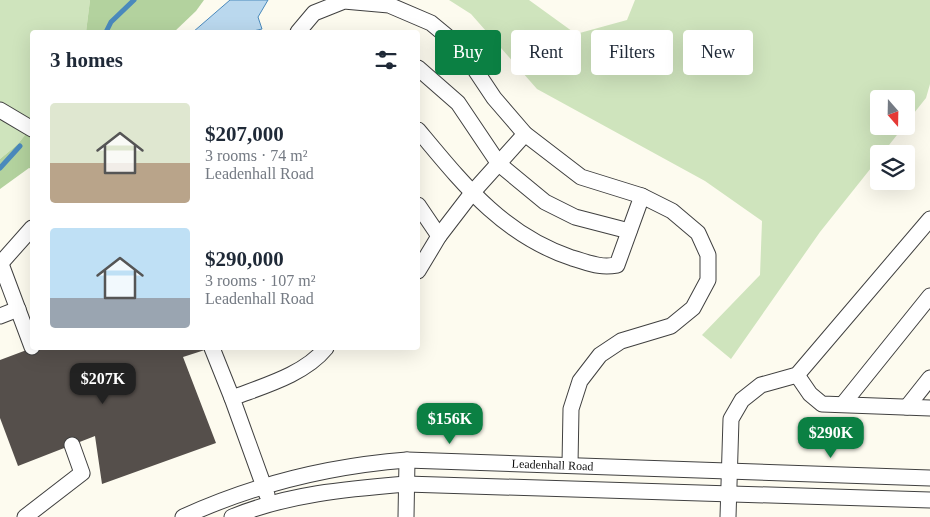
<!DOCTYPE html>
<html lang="en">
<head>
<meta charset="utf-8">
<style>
	body { margin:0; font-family:"Times New Roman",serif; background:#f6f6f7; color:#1f2937; height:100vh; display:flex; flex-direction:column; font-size:19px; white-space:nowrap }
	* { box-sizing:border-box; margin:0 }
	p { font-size:16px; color:#747a83 }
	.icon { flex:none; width:28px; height:28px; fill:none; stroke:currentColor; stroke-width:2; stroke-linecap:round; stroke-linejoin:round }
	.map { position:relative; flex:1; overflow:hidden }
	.drawer { position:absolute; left:30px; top:30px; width:390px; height:320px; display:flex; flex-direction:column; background:#fff; border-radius:5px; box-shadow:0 5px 20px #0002 }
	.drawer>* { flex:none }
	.top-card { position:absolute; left:435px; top:30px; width:420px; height:45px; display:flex; gap:10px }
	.needle { width:32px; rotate:160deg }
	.tools { position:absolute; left:870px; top:90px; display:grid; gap:10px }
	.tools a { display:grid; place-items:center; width:45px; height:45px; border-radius:5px; background:#fff; box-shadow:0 5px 20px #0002; font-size:25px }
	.price { position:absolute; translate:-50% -42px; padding:0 11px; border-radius:10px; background:#0b8043; color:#fff; font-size:16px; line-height:32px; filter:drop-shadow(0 1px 2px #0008) }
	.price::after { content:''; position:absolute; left:50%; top:30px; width:15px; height:11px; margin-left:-8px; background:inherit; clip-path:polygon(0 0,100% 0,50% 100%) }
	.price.active { background:#222; color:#fff }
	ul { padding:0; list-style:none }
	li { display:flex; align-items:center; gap:15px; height:125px; padding:0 20px }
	li span { display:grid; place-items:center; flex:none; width:140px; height:100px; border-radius:5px; color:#555 }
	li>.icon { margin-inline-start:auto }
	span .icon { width:60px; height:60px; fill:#fffc; stroke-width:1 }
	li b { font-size:21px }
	h2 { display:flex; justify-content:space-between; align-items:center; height:60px; padding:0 20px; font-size:21px }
	.tag { padding:0 18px; border-radius:5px; background:#fff; box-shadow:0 5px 20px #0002; font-size:18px; line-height:45px }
	.tag.active { background:#0b8043; color:#fff }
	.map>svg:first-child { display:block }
	.green { fill:#cfe4bd }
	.forest { fill:#b3d29e }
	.water { fill:#bad8ee; stroke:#4a89bc }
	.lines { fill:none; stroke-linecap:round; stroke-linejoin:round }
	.stream { stroke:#4a89bc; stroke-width:5 }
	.building { fill:#554f4b }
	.minor-casing { stroke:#404040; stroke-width:17 }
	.minor { stroke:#fff; stroke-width:15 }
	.labels { text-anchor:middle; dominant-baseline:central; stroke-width:5; stroke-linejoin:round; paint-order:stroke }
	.street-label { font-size:12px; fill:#0d0d0d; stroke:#fff }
</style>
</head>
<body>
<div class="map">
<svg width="930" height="517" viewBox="0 0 930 517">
	<rect width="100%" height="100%" fill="#fdfbef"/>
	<g class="green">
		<polygon points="0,0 90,0 86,32 32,32 32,126 18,144 0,159"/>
		<polygon points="449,0 529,0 576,34 627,20 635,0 930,0 930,84 926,98 906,123 906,99 879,99 879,126 904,126 882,154 879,154 879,158 820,232 731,359 702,335 760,275 762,221 705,181 537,89 471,14"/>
	</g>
	<g class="forest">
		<polygon points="90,0 204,0 196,11 174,32 86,32"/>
		<polygon points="32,126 32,169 29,168 0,189 0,159 18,144"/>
	</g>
	<polygon class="water" points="230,0 268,0 258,17 262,29 249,32 193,32"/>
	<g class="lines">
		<g class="stream">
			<polyline points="106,32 111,22 134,0"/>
			<polyline points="0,168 20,146"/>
		</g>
	</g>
	<polygon class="building" points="32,348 211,348 183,357 216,443 102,484 95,436 18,466 0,418 0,360"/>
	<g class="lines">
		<g class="minor-casing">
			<g id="minor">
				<polyline points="298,32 314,13 344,1 389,5 431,23 460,47 494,98 525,134 581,177 642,196 672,211 698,233 708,255 708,280 693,308 671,326 621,341 600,355 580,381 571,409 570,464"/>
				<polyline points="418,68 458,103 499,164 545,202 575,217 629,231"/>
				<polyline points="0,110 32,129"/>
				<path d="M 418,130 C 463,184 503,235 572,258 C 590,263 599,268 617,265 L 642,196"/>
				<polyline points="418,205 439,236"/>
				<polyline points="0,264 32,228"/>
				<polyline points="1,264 32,347"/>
				<polyline points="418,271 439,236 472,193 525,134"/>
				<polyline points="0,316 18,309"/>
				<polyline points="212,348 232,398"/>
				<polyline points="797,375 810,394 822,404 930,408"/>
				<polyline points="843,404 930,296"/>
				<polyline points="907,407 930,378"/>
				<path d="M 267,495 L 232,398 C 263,386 304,375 326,348"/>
				<polyline points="25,517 82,473 72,445"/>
				<path id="s1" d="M 183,517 C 255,484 329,466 407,460 L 930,478"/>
				<path d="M 232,517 C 288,494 346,489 406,484 L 930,500"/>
				<polyline points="406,517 407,460"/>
				<polyline points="728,517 731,419 742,400 761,385 797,375 930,219"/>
			</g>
		</g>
		<use href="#minor" class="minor"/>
	</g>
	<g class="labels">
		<g class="street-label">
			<text stroke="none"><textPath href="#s1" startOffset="378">Leadenhall Road</textPath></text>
		</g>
	</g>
</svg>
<div class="tools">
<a><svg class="needle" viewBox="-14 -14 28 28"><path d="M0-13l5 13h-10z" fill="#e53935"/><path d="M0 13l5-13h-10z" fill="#747a83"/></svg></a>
<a><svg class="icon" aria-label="layers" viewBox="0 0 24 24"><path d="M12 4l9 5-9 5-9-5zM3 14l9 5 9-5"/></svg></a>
</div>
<b class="price active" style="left:103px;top:405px">$207K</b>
<b class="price" style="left:450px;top:445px">$156K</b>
<b class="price" style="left:831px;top:459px">$290K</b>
<div class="top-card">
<a class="tag active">Buy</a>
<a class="tag">Rent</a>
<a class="tag">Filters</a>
<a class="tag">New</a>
</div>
<section class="drawer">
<h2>3 homes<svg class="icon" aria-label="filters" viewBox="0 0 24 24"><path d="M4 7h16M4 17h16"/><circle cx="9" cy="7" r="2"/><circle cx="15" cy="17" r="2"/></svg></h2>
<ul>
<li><span style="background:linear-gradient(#dfe7d0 60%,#b9a48a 0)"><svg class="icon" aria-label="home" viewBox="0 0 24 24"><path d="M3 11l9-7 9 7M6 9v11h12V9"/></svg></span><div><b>$207,000</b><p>3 rooms · 74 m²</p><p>Leadenhall Road</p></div></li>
<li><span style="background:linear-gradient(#bfe0f5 70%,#9aa5b1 0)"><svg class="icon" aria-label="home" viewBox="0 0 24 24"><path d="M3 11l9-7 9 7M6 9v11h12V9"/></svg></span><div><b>$290,000</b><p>3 rooms · 107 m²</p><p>Leadenhall Road</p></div></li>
</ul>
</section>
</div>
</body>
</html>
